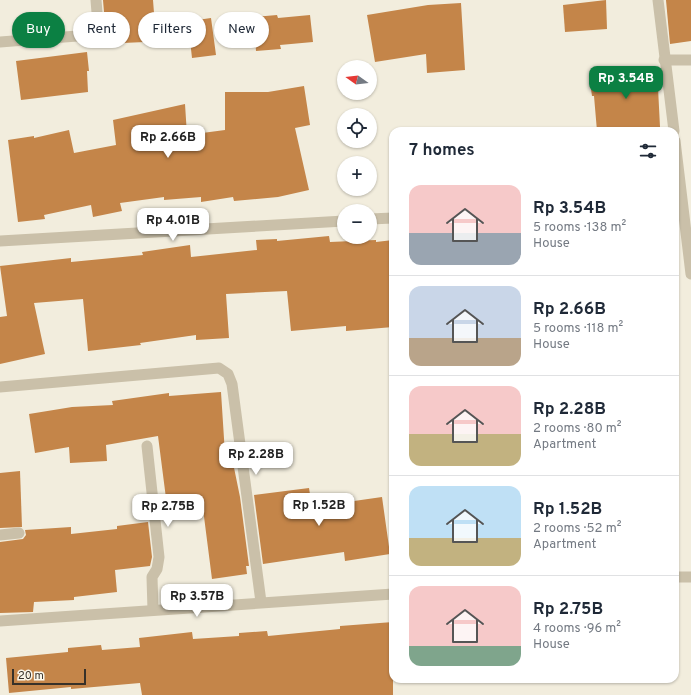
<!DOCTYPE html>
<html lang="en">
<head>
<meta charset="utf-8">
<style>
	body { margin:0; font-family:Overpass,sans-serif; background:#f2f2f3; color:#1f2937; height:100vh; display:flex; flex-direction:column; font-size:15px; white-space:nowrap }
	* { box-sizing:border-box; margin:0 }
	p { font-size:13px; color:#747a83 }
	.icon { flex:none; width:22px; height:22px; fill:none; stroke:currentColor; stroke-width:2; stroke-linecap:round; stroke-linejoin:round }
	.map { position:relative; flex:1; overflow:hidden }
	.panel { position:absolute; left:389px; top:127px; width:290px; height:556px; display:flex; flex-direction:column; background:#fff; border-radius:12px; box-shadow:0 1px 3px #0004 }
	.panel>* { flex:none }
	.banner { position:absolute; left:12px; top:12px; width:317px; height:36px; display:flex; gap:8px }
	.needle { width:26px; rotate:284deg }
	.fabs { position:absolute; left:337px; top:60px; display:grid; gap:8px }
	.fabs a { display:grid; place-items:center; width:40px; height:40px; border-radius:50%; background:#fff; box-shadow:0 1px 3px #0004; font-size:20px }
	.scale { position:absolute; left:12px; bottom:10px; width:74px; box-sizing:border-box; padding-left:4px; border:2px solid #373129; border-top:0; font-size:11px; line-height:14px; white-space:nowrap; color:#373129; -webkit-text-stroke:3px #faf6ea; paint-order:stroke }
	.price { position:absolute; translate:-50% -34px; padding:0 9px; border-radius:8px; background:#fff; color:#222; font-size:13px; line-height:26px; filter:drop-shadow(0 1px 2px #0008) }
	.price::after { content:''; position:absolute; left:50%; top:24px; width:12px; height:9px; margin-left:-6px; background:inherit; clip-path:polygon(0 0,100% 0,50% 100%) }
	.price.on { background:#0b8043; color:#fff }
	ul { padding:0; list-style:none }
	li { display:flex; align-items:center; gap:12px; height:100px; padding:0 20px }
	li+li { border-top:1px solid #e0e1e3 }
	li span { display:grid; place-items:center; flex:none; width:112px; height:80px; border-radius:12px; color:#555 }
	li>.icon { margin-inline-start:auto }
	span .icon { width:48px; height:48px; fill:#fffc; stroke-width:1 }
	li b { font-size:17px }
	h2 { display:flex; justify-content:space-between; align-items:center; height:48px; padding:0 20px; font-size:17px }
	.tag { padding:0 14px; border-radius:18px; background:#fff; box-shadow:0 1px 3px #0004; font-size:14px; line-height:36px }
	.tag.on { background:#0b8043; color:#fff }
	.map>svg:first-child { display:block }
	.building { fill:#c48549 }
	.lines { fill:none; stroke-linecap:round; stroke-linejoin:round }
	.minor { stroke:#cac0a9; stroke-width:11 }
</style>
</head>
<body>
<div class="map">
<svg width="691" height="695" viewBox="0 0 691 695">
	<rect width="100%" height="100%" fill="#f2eddd"/>
	<g class="building">
		<polygon points="103,0 153,0 155,26 211,18 216,55 192,58 190,40 100,44 100,34 105,24"/>
		<polygon points="606,0 607,29 565,32 563,5"/>
		<polygon points="666,0 691,0 691,41 670,44"/>
		<polygon points="461,3 465,70 427,73 426,54 375,62 367,15 428,5"/>
		<polygon points="277,15 278,18 310,15 313,42 280,45 281,49 256,51 253,17"/>
		<polygon points="87,52 89,71 87,71 88,92 21,100 16,61"/>
		<polygon points="657,68 660,127 597,131 594,96 592,96 589,75"/>
		<polygon points="304,86 310,125 295,128 309,190 278,197 234,201 233,197 201,202 201,197 164,200 164,197 120,203 122,211 93,217 91,205 44,215 45,219 18,222 8,140 34,136 34,138 69,130 74,153 116,145 113,120 185,104 187,135 225,130 225,92 268,92"/>
		<polygon points="329,236 330,242 376,240 376,242 393,240 393,281 390,282 393,327 346,331 346,326 291,331 287,291 226,294 229,338 196,340 196,335 140,343 141,345 88,351 83,299 34,303 45,354 0,364 0,317 7,316 0,266 71,258 71,262 143,255 142,252 190,245 191,257 257,250 256,240 277,239 277,241"/>
		<polygon points="221,392 225,454 231,453 240,497 249,566 246,566 247,574 212,579 202,501 167,506 158,436 106,445 107,461 70,463 69,447 35,453 29,414 72,407 113,405 112,401 169,393 169,396"/>
		<polygon points="20,471 22,527 0,528 0,473"/>
		<polygon points="309,488 312,507 382,497 390,554 345,561 344,552 263,564 254,495"/>
		<polygon points="148,522 152,557 150,566 115,570 117,592 74,597 74,600 34,602 33,612 0,613 0,542 23,539 26,535 25,530 71,527 71,534 117,529 117,526"/>
		<polygon points="393,622 393,695 142,695 140,683 71,689 71,687 9,693 6,658 68,652 68,648 101,645 102,650 140,647 139,638 192,632 193,639 239,636 239,633 267,631 268,636 340,629 340,626"/>
	</g>
	<g class="lines">
		<g class="minor">
			<polyline points="658,0 674,131"/>
			<polyline points="0,42 90,35 98,25 96,0"/>
			<polyline points="664,60 691,60"/>
			<polyline points="675,141 691,274"/>
			<polyline points="370,219 393,218"/>
			<polyline points="0,241 344,221"/>
			<polyline points="0,387 219,368 228,374 232,384 261,602"/>
			<polyline points="147,446 159,557 157,569 152,577 153,610"/>
			<polyline points="0,535 19,533"/>
			<polyline points="675,577 691,577"/>
			<polyline points="0,621 393,594"/>
		</g>
	</g>
</svg>
<div class="fabs">
<a><svg class="needle" viewBox="-14 -14 28 28"><path d="M0-13l5 13h-10z" fill="#e53935"/><path d="M0 13l5-13h-10z" fill="#747a83"/></svg></a>
<a><svg class="icon" aria-label="locate" viewBox="0 0 24 24"><circle cx="12" cy="12" r="6"/><path d="M12 2v4M12 18v4M2 12h4M18 12h4"/></svg></a>
<a>+</a>
<a>−</a>
</div>
<div class="scale">20 m</div>
<b class="price on" style="left:626px;top:100px">Rp 3.54B</b>
<b class="price" style="left:168px;top:159px">Rp 2.66B</b>
<b class="price" style="left:173px;top:242px">Rp 4.01B</b>
<b class="price" style="left:256px;top:476px">Rp 2.28B</b>
<b class="price" style="left:319px;top:527px">Rp 1.52B</b>
<b class="price" style="left:168px;top:528px">Rp 2.75B</b>
<b class="price" style="left:197px;top:618px">Rp 3.57B</b>
<div class="banner">
<a class="tag on">Buy</a>
<a class="tag">Rent</a>
<a class="tag">Filters</a>
<a class="tag">New</a>
</div>
<section class="panel">
<h2>7 homes<svg class="icon" aria-label="filters" viewBox="0 0 24 24"><path d="M4 7h16M4 17h16"/><circle cx="9" cy="7" r="2"/><circle cx="15" cy="17" r="2"/></svg></h2>
<ul>
<li><span style="background:linear-gradient(#f6c9c9 60%,#9aa5b1 0)"><svg class="icon" aria-label="home" viewBox="0 0 24 24"><path d="M3 11l9-7 9 7M6 9v11h12V9"/></svg></span><div><b>Rp 3.54B</b><p>5 rooms · 138 m²</p><p>House</p></div></li>
<li><span style="background:linear-gradient(#c9d6e8 65%,#b9a48a 0)"><svg class="icon" aria-label="home" viewBox="0 0 24 24"><path d="M3 11l9-7 9 7M6 9v11h12V9"/></svg></span><div><b>Rp 2.66B</b><p>5 rooms · 118 m²</p><p>House</p></div></li>
<li><span style="background:linear-gradient(#f6c9c9 60%,#c2b280 0)"><svg class="icon" aria-label="home" viewBox="0 0 24 24"><path d="M3 11l9-7 9 7M6 9v11h12V9"/></svg></span><div><b>Rp 2.28B</b><p>2 rooms · 80 m²</p><p>Apartment</p></div></li>
<li><span style="background:linear-gradient(#bfe0f5 65%,#c2b280 0)"><svg class="icon" aria-label="home" viewBox="0 0 24 24"><path d="M3 11l9-7 9 7M6 9v11h12V9"/></svg></span><div><b>Rp 1.52B</b><p>2 rooms · 52 m²</p><p>Apartment</p></div></li>
<li><span style="background:linear-gradient(#f6c9c9 75%,#7fa58c 0)"><svg class="icon" aria-label="home" viewBox="0 0 24 24"><path d="M3 11l9-7 9 7M6 9v11h12V9"/></svg></span><div><b>Rp 2.75B</b><p>4 rooms · 96 m²</p><p>House</p></div></li>
</ul>
</section>
</div>
</body>
</html>
